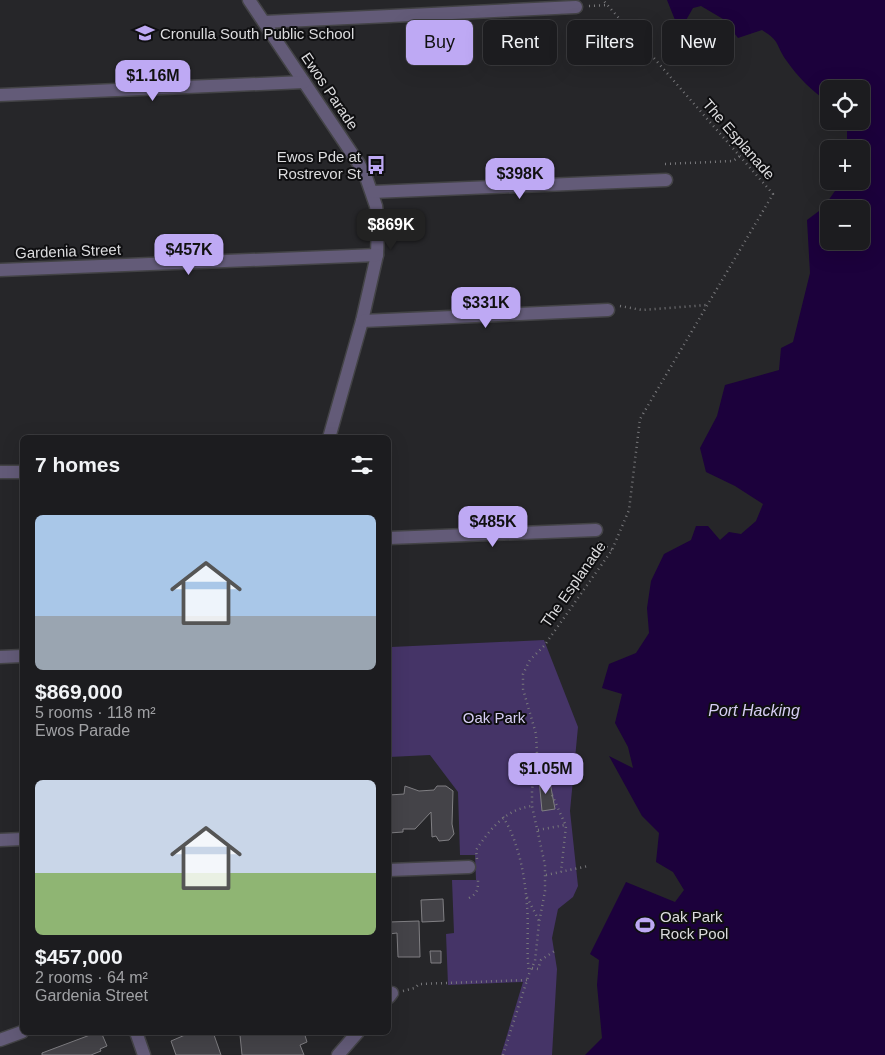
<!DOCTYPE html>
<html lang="en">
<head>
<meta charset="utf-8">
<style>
	body { margin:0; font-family:Arial,sans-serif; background:#29292c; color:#f1f3f6; height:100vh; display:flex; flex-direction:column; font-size:19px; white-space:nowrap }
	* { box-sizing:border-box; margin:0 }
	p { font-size:16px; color:#a0a1a4 }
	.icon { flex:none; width:28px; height:28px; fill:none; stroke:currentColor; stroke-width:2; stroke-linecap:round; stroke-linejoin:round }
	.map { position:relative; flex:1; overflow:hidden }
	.drawer { position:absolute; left:20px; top:435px; width:371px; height:600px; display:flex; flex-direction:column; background:#1c1c1f; border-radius:8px; box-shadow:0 5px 20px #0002,0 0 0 1px #3a3a3d }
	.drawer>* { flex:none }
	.top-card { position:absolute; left:406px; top:20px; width:404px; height:45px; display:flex; gap:10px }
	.fabs { position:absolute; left:820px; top:80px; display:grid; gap:10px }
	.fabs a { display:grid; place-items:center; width:50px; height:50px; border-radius:8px; background:#1c1c1f; box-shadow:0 5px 20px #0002,0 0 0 1px #3a3a3d; font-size:25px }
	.price { position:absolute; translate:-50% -42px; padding:0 11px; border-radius:10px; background:#bea9f4; color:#111; font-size:16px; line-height:32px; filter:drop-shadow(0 1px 2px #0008) }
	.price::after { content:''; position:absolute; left:50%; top:30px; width:15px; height:11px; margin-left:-8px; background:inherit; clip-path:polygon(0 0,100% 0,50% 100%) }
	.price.current { background:#222; color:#fff }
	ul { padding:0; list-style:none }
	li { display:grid; align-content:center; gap:10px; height:265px; padding:0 15px }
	li span { display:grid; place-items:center; height:155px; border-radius:8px; color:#555 }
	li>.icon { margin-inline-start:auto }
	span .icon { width:90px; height:90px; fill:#fffc; stroke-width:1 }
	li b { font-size:21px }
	h2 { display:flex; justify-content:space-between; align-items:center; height:60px; padding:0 15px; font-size:21px }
	.chip { padding:0 18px; border-radius:8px; background:#1c1c1f; box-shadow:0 5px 20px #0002,0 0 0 1px #3a3a3d; font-size:18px; line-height:45px }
	.chip.current { background:#bea9f4; color:#111 }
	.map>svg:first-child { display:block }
	.green { fill:#453467 }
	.water { fill:#1c013c; fill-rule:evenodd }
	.building { fill:#444348; stroke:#807f83 }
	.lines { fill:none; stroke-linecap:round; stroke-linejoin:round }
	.minor-casing { stroke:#434346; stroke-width:15 }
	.path { stroke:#78787b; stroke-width:2.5; stroke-dasharray:1 4; stroke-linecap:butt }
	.minor { stroke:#635b78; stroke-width:12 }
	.labels { text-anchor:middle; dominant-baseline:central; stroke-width:4; stroke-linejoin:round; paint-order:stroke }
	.poi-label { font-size:15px; fill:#dcdcde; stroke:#0f0f11; text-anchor:start }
	.street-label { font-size:15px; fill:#dcdcde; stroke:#0f0f11 }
	.park-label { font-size:15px; fill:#d7cef4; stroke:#0f0f11 }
	.water-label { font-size:16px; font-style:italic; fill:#d7cef4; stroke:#0f0f11 }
</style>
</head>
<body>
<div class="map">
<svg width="885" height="1055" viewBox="0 0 885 1055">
	<rect width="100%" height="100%" fill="#262629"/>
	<polygon class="green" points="389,617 391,647 544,640 578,727 570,811 578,886 573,897 558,909 552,938 557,969 552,1055 501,1055 523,982 448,985 446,934 454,933 452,880 476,880 475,855 460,855 458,792 430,755 389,757"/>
	<path class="water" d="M 667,0 L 885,0 L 885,1055 L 585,1055 L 602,1038 L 597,985 L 599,960 L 590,954 L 626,882 L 675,902 L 684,890 L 673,872 L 656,862 L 659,833 L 642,816 L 609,756 L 633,768 L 628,747 L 615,723 L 622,694 L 602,688 L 609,664 L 636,653 L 649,633 L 647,608 L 651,581 L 664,554 L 691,540 L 696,526 L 708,526 L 720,540 L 729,532 L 741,534 L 756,521 L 763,504 L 735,486 L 706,472 L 700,448 L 717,416 L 725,385 L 779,370 L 781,348 L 793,342 L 810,273 L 807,220 L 823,208 L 842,181 L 861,181 L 861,149 L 847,149 L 847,125 L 845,121 L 861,121 L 861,89 L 829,89 L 829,102 C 811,91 798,77 786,60 C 775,44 781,42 762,30 L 738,38 L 723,19 L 701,6 L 693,8 L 685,22 L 675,20 ZM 829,209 L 861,209 L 861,241 L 829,241 Z"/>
	<g class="building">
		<polygon points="549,777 555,809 542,811 539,779"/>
		<polygon points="405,786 419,791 434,790 437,786 446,786 453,791 452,824 454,834 449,840 439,841 436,836 432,837 431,812 415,829 403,829 403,832 389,833 389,795 404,794"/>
		<polygon points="443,899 444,921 422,922 421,900"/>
		<polygon points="419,921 420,957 398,957 397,933 389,934 389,922"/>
		<polygon points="430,951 441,951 441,963 431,963"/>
		<polygon points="98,1032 101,1032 107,1046 100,1049 101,1051 91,1055 42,1055 42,1053"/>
		<polygon points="184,1032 213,1032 221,1055 176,1055 171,1041 185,1035"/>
		<polygon points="246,1032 304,1032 307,1042 300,1045 304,1055 242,1055 240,1035"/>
	</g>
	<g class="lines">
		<g class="minor-casing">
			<g id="minor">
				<polyline points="249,0 359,164 366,177 376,206 378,223 377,255 362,321 329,438"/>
				<polyline points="264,22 576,7"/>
				<polyline points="0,95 304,82"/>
				<polyline points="372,192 666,180"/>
				<polyline points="0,270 377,255"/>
				<polyline points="362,321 608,310"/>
				<polyline points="0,472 22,472"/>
				<polyline points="389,538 596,530"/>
				<polyline points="0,657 22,656"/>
				<polyline points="0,840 22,839"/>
				<polyline points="389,870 469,867"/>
				<polyline points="389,997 392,993"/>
				<polyline points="136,1032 144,1055"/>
				<polyline points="0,1040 22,1032"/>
				<polyline points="338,1055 358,1032"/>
			</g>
		</g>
		<g class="path">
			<polyline points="589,6 607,5"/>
			<polyline points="665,164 733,161 740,156"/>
			<polyline points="620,306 642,310 707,305"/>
			<polyline points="598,542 612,550"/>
			<polyline points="552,795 566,826 561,872"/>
			<path d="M 503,817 C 519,842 525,877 527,906 C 529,928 526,950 529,972"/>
			<polyline points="538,830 565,825"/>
			<path d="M 477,859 L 476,850 C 490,829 506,809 532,806"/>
			<polyline points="546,875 588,866"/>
			<polyline points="527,897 539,921"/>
			<path d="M 469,898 C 479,893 478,887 478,877"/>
			<polyline points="532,968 538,969 541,960 556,950"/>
			<polyline points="403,991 415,988 419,984 527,980"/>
			<polyline points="503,1055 529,974 535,961 539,923 545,891 545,865 532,806 532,790 537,754 536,734 523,689 523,674 530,660 544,646 612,550 629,510 640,419 773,194 603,0"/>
		</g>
		<use href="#minor" class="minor"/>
	</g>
	<defs>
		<g id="school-bare" transform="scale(1.5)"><path d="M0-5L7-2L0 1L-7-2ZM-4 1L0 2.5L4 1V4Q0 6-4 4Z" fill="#bea9f4" stroke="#0f0f11" stroke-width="2.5" paint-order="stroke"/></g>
		<g id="bus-bare" transform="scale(1.5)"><path d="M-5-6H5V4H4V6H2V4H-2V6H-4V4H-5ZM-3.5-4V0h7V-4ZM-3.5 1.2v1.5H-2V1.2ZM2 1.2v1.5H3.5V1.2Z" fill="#bea9f4" stroke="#0f0f11" stroke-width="2.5" paint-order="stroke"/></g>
		<g id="stadium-bare" transform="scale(1.5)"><path d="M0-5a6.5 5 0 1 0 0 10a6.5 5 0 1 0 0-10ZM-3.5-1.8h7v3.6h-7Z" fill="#bea9f4" stroke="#0f0f11" stroke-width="2.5" paint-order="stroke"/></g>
	</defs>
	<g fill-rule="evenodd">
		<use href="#school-bare" x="145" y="33"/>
		<use href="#bus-bare" x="376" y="165"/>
		<use href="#stadium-bare" x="645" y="925"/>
	</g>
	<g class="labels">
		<g class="poi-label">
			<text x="160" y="33">Cronulla South Public School</text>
			<text x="361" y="156" text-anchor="end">Ewos Pde at<tspan x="361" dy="17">Rostrevor St</tspan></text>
			<text x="660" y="916">Oak Park<tspan x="660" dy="17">Rock Pool</tspan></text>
		</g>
		<g class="street-label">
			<text transform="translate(330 91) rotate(56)">Ewos Parade</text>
			<text transform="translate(739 139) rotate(49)">The Esplanade</text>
			<text transform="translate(68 251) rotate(-2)">Gardenia Street</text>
			<text transform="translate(573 584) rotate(-55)">The Esplanade</text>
		</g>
		<g class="park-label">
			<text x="494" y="717">Oak Park</text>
		</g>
		<g class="water-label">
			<text x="754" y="710">Port Hacking</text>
		</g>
	</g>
</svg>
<div class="fabs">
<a><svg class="icon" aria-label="locate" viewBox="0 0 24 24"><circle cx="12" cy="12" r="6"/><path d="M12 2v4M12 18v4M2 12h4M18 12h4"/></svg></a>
<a>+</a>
<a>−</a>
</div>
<b class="price" style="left:153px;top:102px">$1.16M</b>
<b class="price" style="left:520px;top:200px">$398K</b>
<b class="price current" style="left:391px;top:251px">$869K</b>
<b class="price" style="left:189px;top:276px">$457K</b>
<b class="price" style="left:486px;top:329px">$331K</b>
<b class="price" style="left:493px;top:548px">$485K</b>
<b class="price" style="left:546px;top:795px">$1.05M</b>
<div class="top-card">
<a class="chip current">Buy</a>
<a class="chip">Rent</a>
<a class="chip">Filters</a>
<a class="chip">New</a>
</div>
<section class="drawer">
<h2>7 homes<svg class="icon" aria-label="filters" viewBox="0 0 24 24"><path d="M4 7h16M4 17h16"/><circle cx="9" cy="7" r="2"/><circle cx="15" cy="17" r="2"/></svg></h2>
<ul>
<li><span style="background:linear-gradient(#a9c7e8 65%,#9aa5b1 0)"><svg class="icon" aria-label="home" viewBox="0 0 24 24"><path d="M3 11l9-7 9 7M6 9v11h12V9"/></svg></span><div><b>$869,000</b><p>5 rooms · 118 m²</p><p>Ewos Parade</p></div></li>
<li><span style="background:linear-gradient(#c9d6e8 60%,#8fb573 0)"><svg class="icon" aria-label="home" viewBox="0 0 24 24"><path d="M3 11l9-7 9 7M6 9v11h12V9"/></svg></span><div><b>$457,000</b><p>2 rooms · 64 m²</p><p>Gardenia Street</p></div></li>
</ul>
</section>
</div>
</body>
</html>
